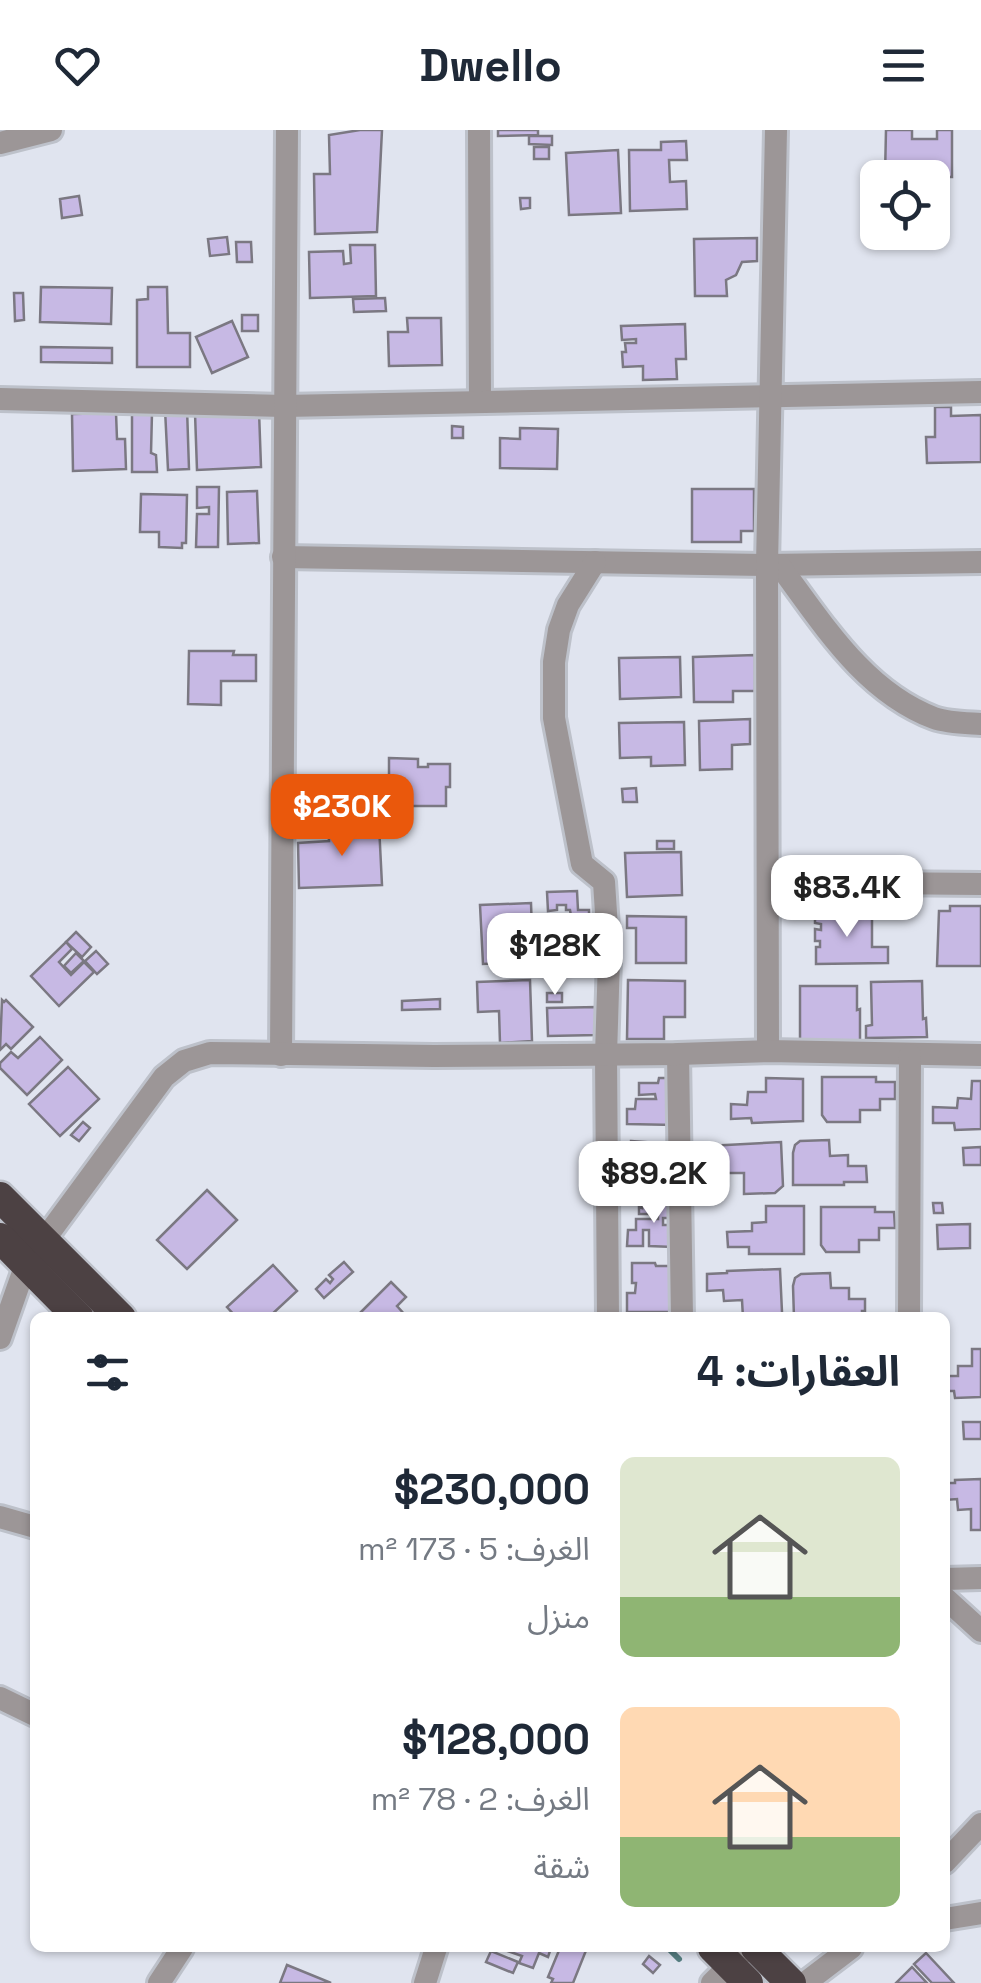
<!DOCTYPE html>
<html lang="ar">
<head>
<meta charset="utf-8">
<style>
	body { margin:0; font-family:"Space Grotesk","Noto Sans Arabic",sans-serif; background:#f6f6f7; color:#1f2937; direction:rtl; height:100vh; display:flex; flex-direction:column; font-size:38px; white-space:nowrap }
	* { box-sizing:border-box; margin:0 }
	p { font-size:32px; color:#747a83 }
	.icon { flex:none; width:55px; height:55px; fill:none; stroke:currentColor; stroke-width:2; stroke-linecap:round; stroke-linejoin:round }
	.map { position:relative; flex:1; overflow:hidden; direction:ltr }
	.side { position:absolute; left:30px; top:1182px; width:920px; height:640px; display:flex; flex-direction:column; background:#fff; border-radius:15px; box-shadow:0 2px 8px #0004; direction:rtl }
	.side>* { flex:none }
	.buttons { position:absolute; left:860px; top:30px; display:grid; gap:20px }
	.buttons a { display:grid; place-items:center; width:90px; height:90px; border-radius:15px; background:#fff; box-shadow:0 2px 8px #0004; font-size:50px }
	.price { position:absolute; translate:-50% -85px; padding:0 22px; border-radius:20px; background:#fff; color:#222; font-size:32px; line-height:65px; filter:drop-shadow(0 2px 5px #0008) }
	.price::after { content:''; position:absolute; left:50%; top:60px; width:30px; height:22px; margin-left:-15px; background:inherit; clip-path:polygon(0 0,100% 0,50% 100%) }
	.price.active { background:#ea580c; color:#fff }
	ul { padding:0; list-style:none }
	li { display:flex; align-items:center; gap:30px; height:250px; padding:0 50px }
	li span { display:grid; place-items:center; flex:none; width:280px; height:200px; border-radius:15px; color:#555 }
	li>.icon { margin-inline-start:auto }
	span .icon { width:120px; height:120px; fill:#fffc; stroke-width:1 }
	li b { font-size:42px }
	h2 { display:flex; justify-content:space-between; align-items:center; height:120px; padding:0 50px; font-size:42px }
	header { display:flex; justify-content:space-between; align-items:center; height:130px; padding:0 50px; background:#fff; font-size:45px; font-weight:600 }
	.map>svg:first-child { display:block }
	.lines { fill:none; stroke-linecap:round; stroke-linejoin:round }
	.stream { stroke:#557e81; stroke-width:6 }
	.building { fill:#c7b9e4; stroke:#7b7882; stroke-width:2.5 }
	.minor-casing { stroke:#bdc1ca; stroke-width:28 }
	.highway-casing { stroke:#bdc1ca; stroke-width:35 }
	.minor { stroke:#9c9697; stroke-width:22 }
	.highway { stroke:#4c4143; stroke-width:30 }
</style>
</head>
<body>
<header><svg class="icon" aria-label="menu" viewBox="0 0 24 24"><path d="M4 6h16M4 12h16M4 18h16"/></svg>Dwello<svg class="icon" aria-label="heart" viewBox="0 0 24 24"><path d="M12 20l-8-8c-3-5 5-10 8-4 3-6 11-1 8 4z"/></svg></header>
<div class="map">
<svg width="981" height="1853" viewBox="0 0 981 1853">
	<rect width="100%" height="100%" fill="#e0e4ef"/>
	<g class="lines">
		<polyline class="stream" points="668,1818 679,1829"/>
	</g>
	<g class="building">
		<polygon points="360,0 382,0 377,102 315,104 314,44 330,44 329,5"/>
		<polygon points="498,0 538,0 538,5 498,6"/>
		<polygon points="886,0 912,0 912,9 937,9 937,0 952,0 952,47 885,46"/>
		<polygon points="529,6 552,6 552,15 529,14"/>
		<polygon points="686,11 687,30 669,30 670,52 686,51 687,79 630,81 629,20 661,20 661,12"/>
		<rect x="534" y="17" width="15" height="12"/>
		<polygon points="618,20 621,83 569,85 566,23"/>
		<polygon points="79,66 82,85 62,88 60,69"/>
		<polygon points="520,68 530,68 530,78 521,79"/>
		<polygon points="227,107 229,124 210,126 208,109"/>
		<polygon points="757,108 757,131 742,132 736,145 726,150 727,166 695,166 694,109"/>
		<polygon points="236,112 251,112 252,132 237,132"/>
		<polygon points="350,115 375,115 376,166 310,168 309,122 343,121 344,134 351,133"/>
		<polygon points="41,157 112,158 111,194 40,192"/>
		<polygon points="148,157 167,157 168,203 190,203 190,237 137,237 137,170 148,169"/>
		<polygon points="14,163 23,163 24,190 15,191"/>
		<polygon points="385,168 386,181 354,182 353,169"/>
		<rect x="242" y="185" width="16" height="16"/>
		<polygon points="407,188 441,188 442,235 389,236 388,202 408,202"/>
		<polygon points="232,191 248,227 212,243 196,207"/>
		<polygon points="685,194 686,229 676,229 677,249 643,250 643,236 623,237 622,222 626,222 625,213 636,213 636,209 622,210 621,196"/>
		<polygon points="41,217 112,218 112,233 41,232"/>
		<polygon points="935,277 951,277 951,286 981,285 981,332 927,333 926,307 935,307"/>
		<polygon points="187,278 189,339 168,340 165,279"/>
		<polygon points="132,280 152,283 151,323 156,325 157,342 132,342"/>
		<polygon points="259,281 261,337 197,340 195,283"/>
		<polygon points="116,283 117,309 125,309 126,339 73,341 72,284"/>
		<polygon points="452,296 463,297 463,308 452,308"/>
		<polygon points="520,298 558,299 557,339 500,338 500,308 520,309"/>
		<polygon points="197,357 219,357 218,417 196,417 197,384 209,384 209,377 197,378"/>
		<polygon points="692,359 754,359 754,401 741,401 741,412 692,412"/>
		<polygon points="257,361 259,413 228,414 227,362"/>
		<polygon points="141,364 187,365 186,413 182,413 182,418 159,417 159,402 140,402"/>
		<polygon points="189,521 234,521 233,525 256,525 256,551 221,551 221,575 188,574"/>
		<polygon points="755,525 755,561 733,561 733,572 694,572 693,527"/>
		<polygon points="680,527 681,567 620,569 619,528"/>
		<polygon points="750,589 750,614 732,615 732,639 700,640 699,591"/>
		<polygon points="684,592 685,635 651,636 651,627 620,628 619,593"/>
		<polygon points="389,628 418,629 418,637 428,637 428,634 450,634 450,657 446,657 446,676 389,676"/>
		<polygon points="636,658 637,672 623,672 622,659"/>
		<polygon points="379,695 382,755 299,758 298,713 329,711 328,697"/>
		<rect x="657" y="711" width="17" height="8"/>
		<polygon points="681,722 682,765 627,767 625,723"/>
		<polygon points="577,761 578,780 589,780 589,785 571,786 570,780 566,780 566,775 557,775 557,780 548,781 547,762"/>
		<polygon points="531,773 533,831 483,834 480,775"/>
		<polygon points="950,776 981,776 981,836 937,836 939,781 950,781"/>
		<polygon points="856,782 856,784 872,784 872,817 888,817 888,833 816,834 816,817 820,817 820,811 815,811 815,799 821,800 821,794 815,793 815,783 834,783 834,786 840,785 840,783"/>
		<polygon points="627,786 686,787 686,833 636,833 636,798 627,798"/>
		<polygon points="568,790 592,790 591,836 540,836 540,797 568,798"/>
		<polygon points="76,802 91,817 82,827 66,812"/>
		<polygon points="66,812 72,819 59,832 71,845 84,832 94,842 59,876 31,846"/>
		<polygon points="96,821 108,834 97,844 85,831"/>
		<polygon points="76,823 84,831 71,843 64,836"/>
		<polygon points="530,850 532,911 500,913 499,881 478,882 477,852"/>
		<polygon points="628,850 685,851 685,887 664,887 664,909 627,909"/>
		<polygon points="922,851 923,889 926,888 927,907 866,908 866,896 872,895 871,852"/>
		<polygon points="800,856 857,856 857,880 860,879 860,913 800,913"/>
		<rect x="547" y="863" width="15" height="9"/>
		<polygon points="440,869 440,879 402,880 402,871"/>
		<polygon points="2,870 4,872 6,870 33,897 11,919 6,914 0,920"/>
		<polygon points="597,877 597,905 548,906 547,878"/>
		<polygon points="40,907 62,930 27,965 0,938 0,933 11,922 18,928"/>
		<polygon points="68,937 99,969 60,1006 29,974"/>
		<polygon points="822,947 876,947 876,952 895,952 895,969 880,969 880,980 860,980 860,992 827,992 822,985"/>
		<polygon points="659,948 675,948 675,995 627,994 627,979 635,979 636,969 656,969 655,964 639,965 639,953 658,953"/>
		<polygon points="766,948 803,949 803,991 752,993 751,988 731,989 731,974 747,975 748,962 766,962"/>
		<polygon points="972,951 981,951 981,999 955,1000 954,993 933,993 933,977 957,978 958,968 971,969"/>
		<polygon points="83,992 90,998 79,1011 71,1005"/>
		<polygon points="829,1010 830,1026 848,1025 848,1036 866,1036 867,1052 844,1052 844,1055 793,1055 793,1023 795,1015 800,1011"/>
		<polygon points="631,1011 670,1014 670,1060 627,1060 627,1041 634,1041 634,1034 630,1035"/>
		<polygon points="781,1012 783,1056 775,1063 744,1064 744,1043 725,1043 724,1033 708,1034 708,1016"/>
		<polygon points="981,1017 981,1035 964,1035 963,1018"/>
		<polygon points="207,1060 237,1090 187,1139 157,1110"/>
		<polygon points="660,1069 673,1069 673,1088 663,1088 663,1095 673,1095 673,1117 649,1116 649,1100 643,1100 643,1116 627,1116 628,1100 636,1100 636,1089 658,1089 658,1084 639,1084 639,1077 642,1078 642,1073 660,1074"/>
		<polygon points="933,1073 942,1073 943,1083 934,1083"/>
		<polygon points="766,1076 804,1076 804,1124 749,1124 749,1117 728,1117 727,1102 752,1101 752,1093 766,1092"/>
		<polygon points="821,1077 875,1077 875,1082 894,1082 895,1098 879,1098 879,1110 859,1110 859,1122 826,1122 821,1115"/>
		<polygon points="970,1094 970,1118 938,1119 937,1095"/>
		<polygon points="344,1132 353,1142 324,1168 316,1159 326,1149 330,1153 333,1149 329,1145"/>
		<polygon points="632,1133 655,1133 656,1136 672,1136 672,1182 627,1182 627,1163 635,1163 636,1153 632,1153"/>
		<polygon points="273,1135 297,1161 268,1188 237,1188 227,1177"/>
		<polygon points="780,1139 782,1182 779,1188 743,1188 742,1170 724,1171 723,1160 707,1161 707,1144 727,1143 727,1141"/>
		<polygon points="830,1143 831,1158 849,1158 849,1169 865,1169 865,1181 862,1181 862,1185 843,1185 843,1187 794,1188 793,1156 795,1148 801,1144"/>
		<polygon points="391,1152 406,1167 397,1176 406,1186 355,1188"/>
		<polygon points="972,1219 981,1219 981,1267 955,1268 954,1261 945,1261 945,1246 958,1246 958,1236 972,1236"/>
		<polygon points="963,1292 981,1292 981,1309 964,1309"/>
		<polygon points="981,1349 981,1400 971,1400 971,1379 958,1380 957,1369 945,1370 945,1353 955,1353 955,1350"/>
		<polygon points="499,1818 551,1818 548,1827 539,1823 533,1838 519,1833 522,1826"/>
		<polygon points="560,1818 587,1818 573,1853 551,1853 553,1849 548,1847"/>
		<polygon points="491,1821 518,1832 513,1843 486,1832"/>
		<polygon points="926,1823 954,1853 932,1853 914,1834"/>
		<polygon points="649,1826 660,1835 653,1843 643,1834"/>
		<polygon points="287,1835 331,1853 280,1853"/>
		<polygon points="912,1837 927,1853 896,1853"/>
	</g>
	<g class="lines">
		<g class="minor-casing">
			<g id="minor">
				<polyline points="479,0 480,272"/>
				<polyline points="0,13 51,0"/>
				<polyline points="0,269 284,276 981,262"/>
				<polyline points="283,427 767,435 981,432"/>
				<polyline points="595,432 568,475 559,500 554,532 554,588 582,734 604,752 609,829 606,925 608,1188"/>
				<path d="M 779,435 C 822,492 863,561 934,588 C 948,593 966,593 981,594"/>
				<polyline points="768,752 981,754"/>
				<polyline points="768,921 767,435 776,0"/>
				<polyline points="678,924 682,1188"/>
				<polyline points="281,925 287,0"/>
				<polyline points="44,1110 164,947 184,931 210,923 434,926 678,924 768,921 981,925"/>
				<polyline points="909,1188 910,925"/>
				<polyline points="0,1208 26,1134"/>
				<polyline points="0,1387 35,1397"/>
				<polyline points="945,1449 981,1448"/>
				<polyline points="945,1468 981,1501"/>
				<polyline points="0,1568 35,1585"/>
				<polyline points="945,1732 981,1694"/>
				<polyline points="945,1789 981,1783"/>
				<polyline points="159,1853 182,1818"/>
				<polyline points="425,1853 436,1818"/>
				<polyline points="712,1853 741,1824"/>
				<polyline points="805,1853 851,1818"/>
			</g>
		</g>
		<g class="highway-casing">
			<g id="highway">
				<polyline points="0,1067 121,1188"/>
				<polyline points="0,1108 79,1188"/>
				<polyline points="713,1818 748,1853"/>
				<polyline points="756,1818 791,1853"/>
			</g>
		</g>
		<use href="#minor" class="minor"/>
		<use href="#highway" class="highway"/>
	</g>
</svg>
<div class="buttons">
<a><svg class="icon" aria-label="locate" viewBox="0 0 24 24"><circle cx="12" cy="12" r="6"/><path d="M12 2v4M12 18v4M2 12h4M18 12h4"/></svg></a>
</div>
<b class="price active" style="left:342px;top:729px">$230K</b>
<b class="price" style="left:847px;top:810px">$83.4K</b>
<b class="price" style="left:555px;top:868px">$128K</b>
<b class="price" style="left:654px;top:1096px">$89.2K</b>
<section class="side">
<h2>العقارات: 4<svg class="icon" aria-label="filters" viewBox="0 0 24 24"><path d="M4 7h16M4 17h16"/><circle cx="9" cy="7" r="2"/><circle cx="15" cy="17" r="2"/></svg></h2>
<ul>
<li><span style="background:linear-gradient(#dfe7d0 70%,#8fb573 0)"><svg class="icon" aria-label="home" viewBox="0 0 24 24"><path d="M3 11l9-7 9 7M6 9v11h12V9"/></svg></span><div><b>$230,000</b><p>الغرف: 5 · 173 m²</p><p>منزل</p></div></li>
<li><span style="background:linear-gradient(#ffd9b3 65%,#8fb573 0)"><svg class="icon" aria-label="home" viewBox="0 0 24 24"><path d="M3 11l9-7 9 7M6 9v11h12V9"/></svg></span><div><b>$128,000</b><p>الغرف: 2 · 78 m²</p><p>شقة</p></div></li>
</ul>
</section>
</div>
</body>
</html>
